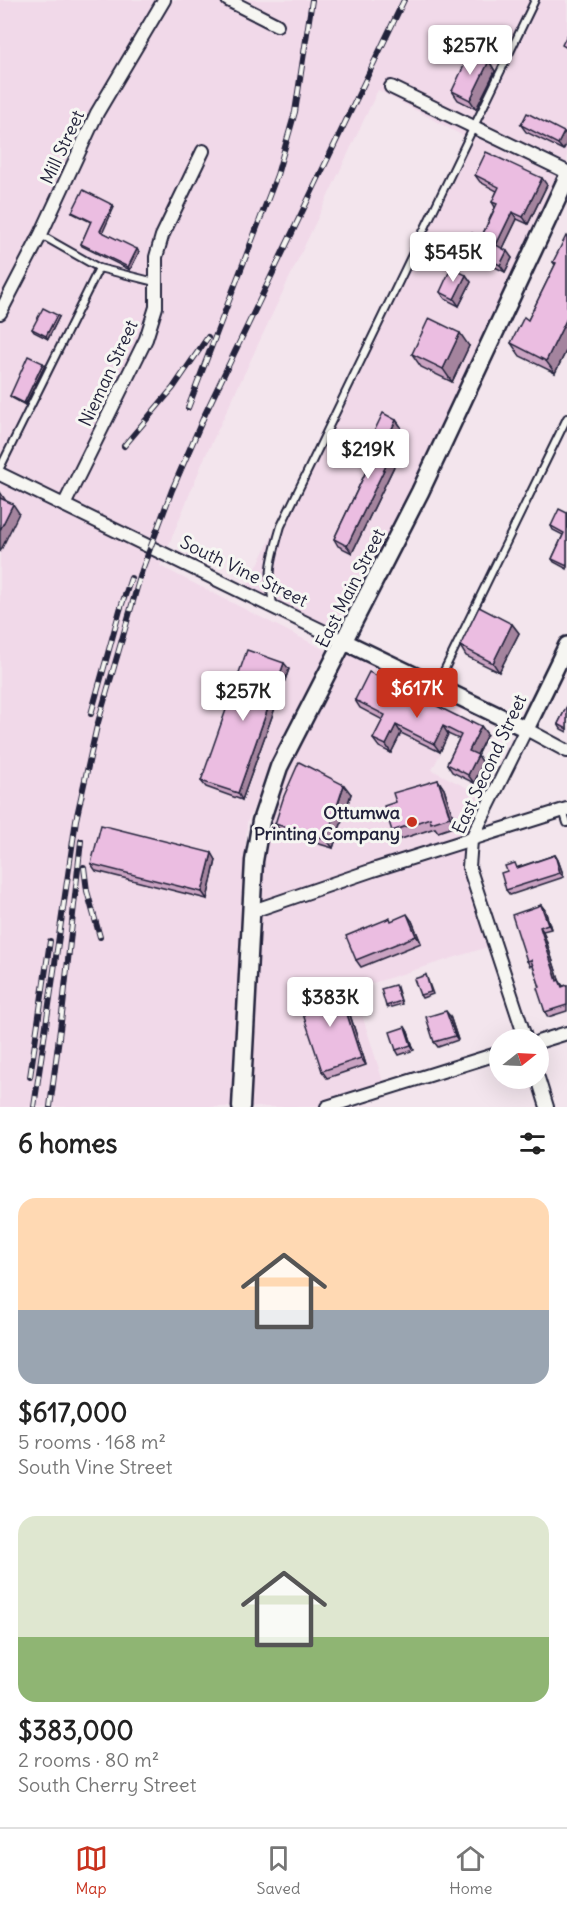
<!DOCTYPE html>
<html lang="en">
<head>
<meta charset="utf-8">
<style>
	body { margin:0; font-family:Delius,sans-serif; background:#f6f6f6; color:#222; height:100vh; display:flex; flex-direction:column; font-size:22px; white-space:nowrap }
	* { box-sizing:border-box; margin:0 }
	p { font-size:20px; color:#767676 }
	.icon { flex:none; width:33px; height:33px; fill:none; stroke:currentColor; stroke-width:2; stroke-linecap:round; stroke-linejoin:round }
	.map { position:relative; height:1107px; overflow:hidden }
	.side { display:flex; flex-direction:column; background:#fff; flex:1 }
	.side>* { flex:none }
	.needle { width:39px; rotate:72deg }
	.fabs { position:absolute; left:489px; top:1029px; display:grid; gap:12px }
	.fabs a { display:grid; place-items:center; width:60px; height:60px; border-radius:50%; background:#fff; box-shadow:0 6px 24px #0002; font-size:30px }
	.price { position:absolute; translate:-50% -51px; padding:0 14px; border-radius:6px; background:#fff; color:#222; font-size:20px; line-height:39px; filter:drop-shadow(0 2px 3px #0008) }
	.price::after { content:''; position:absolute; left:50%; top:36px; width:18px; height:14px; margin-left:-9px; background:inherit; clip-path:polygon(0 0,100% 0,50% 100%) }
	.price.selected { background:#c8321e; color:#fff }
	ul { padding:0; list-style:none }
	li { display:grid; align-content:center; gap:12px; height:318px; padding:0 18px }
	li span { display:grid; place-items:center; height:186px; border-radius:18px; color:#555 }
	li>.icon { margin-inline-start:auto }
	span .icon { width:108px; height:108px; fill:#fffc; stroke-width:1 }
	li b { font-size:26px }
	h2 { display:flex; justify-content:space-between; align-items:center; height:72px; padding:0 18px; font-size:26px }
	.tab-bar { display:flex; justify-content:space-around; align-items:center; height:84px; border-top:2px solid #e0e0e0; background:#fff; font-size:16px; color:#767676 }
	.tab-bar a { display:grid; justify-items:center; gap:3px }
	.tab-bar .selected { color:#c8321e }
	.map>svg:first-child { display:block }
	.built { fill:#f1d9e9 }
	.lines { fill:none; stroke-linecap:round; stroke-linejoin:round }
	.service-casing { stroke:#22223b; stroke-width:10 }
	.minor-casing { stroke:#22223b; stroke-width:16 }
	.tertiary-casing { stroke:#22223b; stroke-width:20 }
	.secondary-casing { stroke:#22223b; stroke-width:21 }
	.service { stroke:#f6f6f2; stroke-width:6 }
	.minor { stroke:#f6f6f2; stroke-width:12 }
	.tertiary { stroke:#f6f6f2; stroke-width:15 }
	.secondary { stroke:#f6f6f2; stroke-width:16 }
	.rail-casing { stroke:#22223b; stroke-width:6 }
	.rail { stroke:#f6f6f2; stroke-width:4; stroke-dasharray:11; stroke-linecap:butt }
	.wall { fill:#caa3c2; stroke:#22223b; stroke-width:1.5 }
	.shaded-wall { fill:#a4849e; stroke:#22223b; stroke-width:1.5 }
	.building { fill:#ebbde1; stroke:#22223b; stroke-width:1.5 }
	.poi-dot { fill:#c8321e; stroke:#f6f6f2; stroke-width:2 }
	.labels { text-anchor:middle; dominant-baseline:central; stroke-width:6; stroke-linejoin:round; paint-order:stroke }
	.street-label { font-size:18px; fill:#22223b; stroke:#f6f6f2 }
	.poi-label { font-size:18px; font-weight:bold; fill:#22223b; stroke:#f6f6f2; text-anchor:end }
</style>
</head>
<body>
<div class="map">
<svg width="567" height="1107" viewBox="0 0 567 1107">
	<rect width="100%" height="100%" fill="#f3e5ed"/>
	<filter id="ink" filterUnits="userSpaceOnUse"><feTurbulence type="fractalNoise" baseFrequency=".0167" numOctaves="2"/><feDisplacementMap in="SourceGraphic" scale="12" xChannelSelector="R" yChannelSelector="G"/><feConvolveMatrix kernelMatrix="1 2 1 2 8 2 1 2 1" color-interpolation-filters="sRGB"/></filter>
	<g filter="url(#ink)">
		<polygon class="built" points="0,0 567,0 567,178 345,641 467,700 432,770 491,800 469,867 494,945 354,989 385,1088 327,1107 241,1107 261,821 345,642 244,593 467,138 378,90 204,459 160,566 327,651 247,822 232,1107 0,1107"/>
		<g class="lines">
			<g class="service-casing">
				<g id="service">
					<polyline points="41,235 99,268 155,282"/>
					<polyline points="0,468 99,268"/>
					<path d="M 273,605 C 267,572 272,557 281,526 L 535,0"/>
					<polyline points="437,685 567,418"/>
					<polyline points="563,810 567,823"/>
				</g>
			</g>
			<g class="minor-casing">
				<g id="minor">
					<polyline points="228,0 277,25"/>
					<polyline points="391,87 567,172"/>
					<polyline points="0,313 41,234 97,113 164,0"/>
					<polyline points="0,474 345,642"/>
					<polyline points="64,505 146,339 156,307 156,257 162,236 203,151"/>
					<polyline points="250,912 373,870 567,809"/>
					<polyline points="526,1040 469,867 471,840 526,729 567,751"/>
					<polyline points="538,1042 567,1033"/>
					<polyline points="538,1078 547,1107"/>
					<polyline points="327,1107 500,1053"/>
				</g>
			</g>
			<g class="tertiary-casing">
				<polyline id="tertiary" points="345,642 526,729 567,645"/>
			</g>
			<g class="secondary-casing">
				<polyline id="secondary" points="241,1107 254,861 261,821 279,767 420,492 567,178"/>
			</g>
			<use href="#service" class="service"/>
			<use href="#minor" class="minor"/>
			<use href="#tertiary" class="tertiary"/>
			<use href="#secondary" class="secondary"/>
			<g class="rail-casing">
				<g id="rail">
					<polyline points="188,408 277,175 295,112 312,0"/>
					<polyline points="124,446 173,388 208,337"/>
					<polyline points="91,714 120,610 131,578"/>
					<polyline points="84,867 87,891 100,937"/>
					<polyline points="30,1077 50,941"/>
					<polyline points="34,1107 76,820 97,726 142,570 172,490 205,414 404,0"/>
					<polyline points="50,1107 63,1006 81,841"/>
				</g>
			</g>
			<use href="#rail" class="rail"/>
		</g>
		<g class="wall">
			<polygon points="489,61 495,71 476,109 458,100 452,91"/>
			<polygon points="521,125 564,132 567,135 567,143 563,150 526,132"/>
			<polygon points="475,175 547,185 528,224 517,219 503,248 512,258 505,272 470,255 465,248 481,238 495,207 492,202 497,191 480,182"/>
			<polygon points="113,205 114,207 102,232 139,252 130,270 82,246 81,244 91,222 74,214 72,212"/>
			<polygon points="567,237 567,349 555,373 520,356 511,343 528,320 555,265 553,262"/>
			<polygon points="466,275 471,282 459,306 445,299 440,292"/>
			<polygon points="59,317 48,339 34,332 32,329"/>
			<polygon points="469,346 452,382 421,367 412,354"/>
			<polygon points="45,365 25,405 12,398 10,396"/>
			<polygon points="396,420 401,427 393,444 401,452 352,553 338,546 334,539 378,446 376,445 371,438"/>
			<polygon points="567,513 567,569 554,562 552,559 563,535 553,530 551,526"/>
			<polygon points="512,624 519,633 499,672 466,656 460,646"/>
			<polygon points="289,669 242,800 206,787 201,781"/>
			<polygon points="355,700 471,723 481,726 487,734 477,755 483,763 474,783 452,772 447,764 459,739 448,734 440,752 401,733 391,753 379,747 373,739 383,720 360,708"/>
			<polygon points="567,706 567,732 561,729 558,724"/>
			<polygon points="438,780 444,789 456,826 438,832 435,828 398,840 392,831 396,802"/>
			<polygon points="351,794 333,848 282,833 275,824"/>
			<polygon points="212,853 216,860 207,899 96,871 91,864"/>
			<polygon points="555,855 558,860 564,877 510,895 506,890 518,867"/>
			<polygon points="541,905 545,910 551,929 543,931 559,980 563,986 567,985 567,1011 548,1017 545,1012 540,987 533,965 530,966 527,961"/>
			<polygon points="392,921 412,921 421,943 361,967 356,960"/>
			<polygon points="426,975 433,994 422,998 420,995"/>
			<polygon points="338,986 343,993 366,1065 327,1078 322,1071"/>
			<polygon points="397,987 402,1004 388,1008 386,1006"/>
			<polygon points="450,1016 458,1040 438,1047 434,1042"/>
			<polygon points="405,1027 408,1032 414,1050 399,1055 396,1050"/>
		</g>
		<g class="shaded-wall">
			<polygon points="489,61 495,71 476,109 470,100"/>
			<polygon points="564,132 567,135 567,143 563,150 558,144"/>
			<polygon points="542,178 547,185 528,224 523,217"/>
			<polygon points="113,205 114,207 102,234 100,231"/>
			<polygon points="512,212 517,219 501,252 496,245"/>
			<polygon points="137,249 139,252 130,270 128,267"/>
			<polygon points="507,251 512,258 505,272 500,265"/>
			<polygon points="466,275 471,282 459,306 454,299"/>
			<polygon points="57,315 59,317 48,339 46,336"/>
			<polygon points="567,318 567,349 555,373 546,361"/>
			<polygon points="460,333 469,346 452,382 443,369"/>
			<polygon points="43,363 45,365 25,405 24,403"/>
			<polygon points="396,420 401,427 391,448 386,441"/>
			<polygon points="396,445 401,452 352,553 347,546"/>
			<polygon points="0,492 6,501 0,500"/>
			<polygon points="13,504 19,513 0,552 0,530"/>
			<polygon points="512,624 519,633 499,672 493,663"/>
			<polygon points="284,663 289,669 242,800 238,793"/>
			<polygon points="396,725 401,733 391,753 386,745"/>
			<polygon points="443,726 448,734 440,752 434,744"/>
			<polygon points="481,726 487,734 475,759 469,751"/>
			<polygon points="478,755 483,763 474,783 468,775"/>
			<polygon points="438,780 444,789 456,826 450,817"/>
			<polygon points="344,785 351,794 333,848 326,839"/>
			<polygon points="212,853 216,860 207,899 202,892"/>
			<polygon points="555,855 558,860 564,877 560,873"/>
			<polygon points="541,905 545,910 551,929 548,924"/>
			<polygon points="407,914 412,921 421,943 416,936"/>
			<polygon points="540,927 543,931 561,986 557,981"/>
			<polygon points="338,986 343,993 366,1065 361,1058"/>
			<polygon points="446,1011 450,1016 458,1040 455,1036"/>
			<polygon points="405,1027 408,1032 414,1050 411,1045"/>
		</g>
		<g class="building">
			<polygon points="567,35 567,48 562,45"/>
			<polygon points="470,53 489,61 470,100 452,91"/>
			<polygon points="527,113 564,132 558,144 521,125"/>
			<polygon points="486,152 542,178 523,217 512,212 496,245 507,251 500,265 465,248 472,233 481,238 497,204 492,202 499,187 475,175"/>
			<polygon points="83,190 113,205 100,231 137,249 128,267 81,244 91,221 72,212"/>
			<polygon points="566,236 567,237 567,318 546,361 511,343 524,317 528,320 556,263 553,262"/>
			<polygon points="451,268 466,275 454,299 440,292"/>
			<polygon points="43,308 57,315 46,336 32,329"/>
			<polygon points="429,318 460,333 443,369 412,354"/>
			<polygon points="28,356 43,363 24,403 10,396"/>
			<polygon points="383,413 396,420 386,441 396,445 347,546 334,539 380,442 371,438"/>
			<polygon points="0,498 13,504 0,530"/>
			<polygon points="559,509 567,513 567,566 552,559 564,533 551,526"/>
			<polygon points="479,607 512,624 493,663 460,646"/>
			<polygon points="247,650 284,663 238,793 201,781"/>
			<polygon points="369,672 471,723 471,721 481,726 469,751 478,755 468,775 447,764 461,735 443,726 434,744 396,725 386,745 373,739 385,715 355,700"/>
			<polygon points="567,706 567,729 558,724"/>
			<polygon points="299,762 344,785 326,839 275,824 284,796"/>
			<polygon points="438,780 450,817 431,823 430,818 392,831 384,806 396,802 393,793"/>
			<polygon points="101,825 212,853 202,892 91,864"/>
			<polygon points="555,855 560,873 506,890 501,873 507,871 505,866 515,863 517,868"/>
			<polygon points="541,905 548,924 540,927 557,981 559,980 562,987 567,985 567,1005 545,1012 537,988 540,987 531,960 527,961 512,915"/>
			<polygon points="407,914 416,936 356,960 346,936 390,918 391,921"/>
			<polygon points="426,975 431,992 420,995 414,979"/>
			<polygon points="395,985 401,1001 386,1006 381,989"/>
			<polygon points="338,986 361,1058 322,1071 298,999"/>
			<polygon points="446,1011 455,1036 434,1042 426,1017"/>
			<polygon points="405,1027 411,1045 396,1050 390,1032"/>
		</g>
	</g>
	<circle class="poi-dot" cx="412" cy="822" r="6"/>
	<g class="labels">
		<g class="street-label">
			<text transform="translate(62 147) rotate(-65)">Mill Street</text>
			<text transform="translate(108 373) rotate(-65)">Nieman Street</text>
			<text transform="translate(244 571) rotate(26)">South Vine Street</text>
			<text transform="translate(350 588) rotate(-63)">East Main Street</text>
			<text transform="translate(489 764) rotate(-65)">East Second Street</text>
		</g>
		<g class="poi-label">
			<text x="400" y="812">Ottumwa<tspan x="400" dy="21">Printing Company</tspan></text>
		</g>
	</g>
</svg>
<div class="fabs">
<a><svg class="needle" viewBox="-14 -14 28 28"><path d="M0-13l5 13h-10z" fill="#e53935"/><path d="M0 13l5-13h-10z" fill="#767676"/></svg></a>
</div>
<b class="price" style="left:470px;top:76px">$257K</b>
<b class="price" style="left:453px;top:283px">$545K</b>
<b class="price" style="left:368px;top:480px">$219K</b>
<b class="price selected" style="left:417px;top:719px">$617K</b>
<b class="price" style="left:243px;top:722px">$257K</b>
<b class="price" style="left:330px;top:1028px">$383K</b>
</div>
<section class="side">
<h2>6 homes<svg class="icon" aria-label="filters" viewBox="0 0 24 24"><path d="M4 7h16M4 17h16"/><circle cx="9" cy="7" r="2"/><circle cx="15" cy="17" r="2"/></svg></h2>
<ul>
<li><span style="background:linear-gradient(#ffd9b3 60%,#9aa5b1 0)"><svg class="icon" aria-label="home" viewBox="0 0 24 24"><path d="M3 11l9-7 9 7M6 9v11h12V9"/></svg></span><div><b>$617,000</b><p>5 rooms · 168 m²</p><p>South Vine Street</p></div></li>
<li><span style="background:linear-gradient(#dfe7d0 65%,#8fb573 0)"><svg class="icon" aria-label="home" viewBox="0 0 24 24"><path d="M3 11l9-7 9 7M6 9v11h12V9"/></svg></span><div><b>$383,000</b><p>2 rooms · 80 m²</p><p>South Cherry Street</p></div></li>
</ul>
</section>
<nav class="tab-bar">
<a class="selected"><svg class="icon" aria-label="map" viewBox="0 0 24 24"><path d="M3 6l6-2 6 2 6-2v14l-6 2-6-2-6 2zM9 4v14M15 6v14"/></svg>Map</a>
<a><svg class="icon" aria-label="saved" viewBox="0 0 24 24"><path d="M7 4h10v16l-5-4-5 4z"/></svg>Saved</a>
<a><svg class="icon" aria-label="home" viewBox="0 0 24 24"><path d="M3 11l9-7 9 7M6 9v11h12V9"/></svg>Home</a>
</nav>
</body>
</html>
